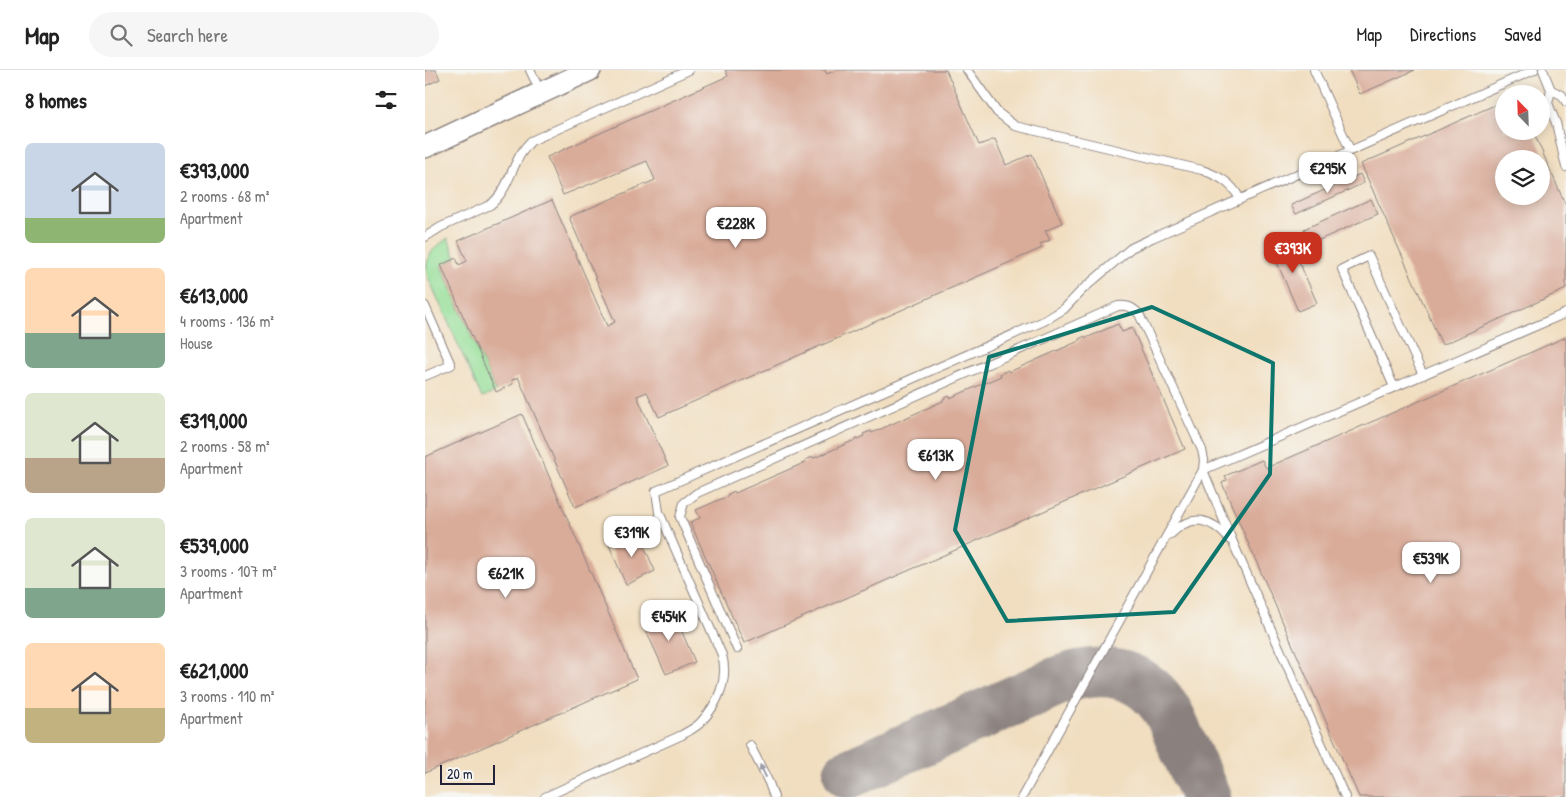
<!DOCTYPE html>
<html lang="en">
<head>
<meta charset="utf-8">
<style>
	body { margin:0; font-family:"Patrick Hand",sans-serif; background:#f6f6f6; color:#222; height:100vh; display:flex; flex-direction:column; font-size:19px; white-space:nowrap }
	* { box-sizing:border-box; margin:0 }
	p { font-size:16px; color:#767676 }
	.icon { flex:none; width:28px; height:28px; fill:none; stroke:currentColor; stroke-width:2; stroke-linecap:round; stroke-linejoin:round }
	.map { position:relative; flex:1; overflow:hidden }
	.drawer { display:flex; flex-direction:column; background:#fff; width:425px }
	.drawer>* { flex:none }
	.needle { width:32px; rotate:337deg }
	.fabs { position:absolute; left:1070px; top:15px; display:grid; gap:10px }
	.fabs a { display:grid; place-items:center; width:55px; height:55px; border-radius:50%; background:#fff; box-shadow:0 2px 12px #0003; font-size:25px }
	.scale { position:absolute; left:15px; bottom:12px; width:55px; box-sizing:border-box; padding-left:5px; border:2px solid #22223b; border-top:0; font-size:14px; line-height:18px; white-space:nowrap; color:#22223b; -webkit-text-stroke:4px #f6f6f2; paint-order:stroke }
	.price { position:absolute; translate:-50% -42px; padding:0 11px; border-radius:10px; background:#fff; color:#222; font-size:16px; line-height:32px; filter:drop-shadow(0 1px 2px #0008) }
	.price::after { content:''; position:absolute; left:50%; top:30px; width:15px; height:11px; margin-left:-8px; background:inherit; clip-path:polygon(0 0,100% 0,50% 100%) }
	.price.on { background:#c8321e; color:#fff }
	ul { padding:0; list-style:none }
	li { display:flex; align-items:center; gap:15px; height:125px; padding:0 25px }
	li span { display:grid; place-items:center; flex:none; width:140px; height:100px; border-radius:8px; color:#555 }
	li>.icon { margin-inline-start:auto }
	span .icon { width:60px; height:60px; fill:#fffc; stroke-width:1 }
	li b { font-size:21px }
	h2 { display:flex; justify-content:space-between; align-items:center; height:60px; padding:0 25px; font-size:21px }
	header { display:flex; align-items:center; gap:30px; box-sizing:border-box; height:70px; padding:0 25px; background:#fff; border-bottom:1px solid #e0e0e0 }
	header strong { font-size:24px }
	nav { display:flex; gap:28px; margin-inline-start:auto; font-size:18px }
	.search { width:350px; height:45px; background:#f6f6f6; display:flex; align-items:center; gap:12px; box-sizing:border-box; padding:0 18px; border-radius:28px; color:#767676; font-size:19px }
	main { display:flex; flex:1; min-height:0 }
	.map>svg:first-child { display:block }
	.green { fill:#97df99; stroke:#5c806a }
	.lines { fill:none; stroke-linecap:round; stroke-linejoin:round }
	.taxiway { stroke:#8a807e; stroke-width:50 }
	.building { fill:#d9ab99; fill-rule:evenodd }
	.service-casing { stroke:#8a807e; stroke-width:10 }
	.secondary-casing { stroke:#8a807e; stroke-width:24 }
	.service { stroke:#fff; stroke-width:8 }
	.secondary { stroke:#fff; stroke-width:21 }
	.oneway { fill:#9c9ca7 }
	.marked { fill:none; stroke:#0f766e; stroke-width:4; stroke-linejoin:round }
</style>
</head>
<body>
<header>
<strong>Map</strong>
<div class="search"><svg class="icon" aria-label="search" viewBox="0 0 24 24"><circle cx="10" cy="10" r="6"/><path d="M15 15l6 6"/></svg>Search here</div>
<nav><a>Map</a><a>Directions</a><a>Saved</a></nav>
</header>
<main>
<section class="drawer">
<h2>8 homes<svg class="icon" aria-label="filters" viewBox="0 0 24 24"><path d="M4 7h16M4 17h16"/><circle cx="9" cy="7" r="2"/><circle cx="15" cy="17" r="2"/></svg></h2>
<ul>
<li><span style="background:linear-gradient(#c9d6e8 75%,#8fb573 0)"><svg class="icon" aria-label="home" viewBox="0 0 24 24"><path d="M3 11l9-7 9 7M6 9v11h12V9"/></svg></span><div><b>€393,000</b><p>2 rooms · 68 m²</p><p>Apartment</p></div></li>
<li><span style="background:linear-gradient(#ffd9b3 65%,#7fa58c 0)"><svg class="icon" aria-label="home" viewBox="0 0 24 24"><path d="M3 11l9-7 9 7M6 9v11h12V9"/></svg></span><div><b>€613,000</b><p>4 rooms · 136 m²</p><p>House</p></div></li>
<li><span style="background:linear-gradient(#dfe7d0 65%,#b9a48a 0)"><svg class="icon" aria-label="home" viewBox="0 0 24 24"><path d="M3 11l9-7 9 7M6 9v11h12V9"/></svg></span><div><b>€319,000</b><p>2 rooms · 58 m²</p><p>Apartment</p></div></li>
<li><span style="background:linear-gradient(#dfe7d0 70%,#7fa58c 0)"><svg class="icon" aria-label="home" viewBox="0 0 24 24"><path d="M3 11l9-7 9 7M6 9v11h12V9"/></svg></span><div><b>€539,000</b><p>3 rooms · 107 m²</p><p>Apartment</p></div></li>
<li><span style="background:linear-gradient(#ffd9b3 65%,#c2b280 0)"><svg class="icon" aria-label="home" viewBox="0 0 24 24"><path d="M3 11l9-7 9 7M6 9v11h12V9"/></svg></span><div><b>€621,000</b><p>3 rooms · 110 m²</p><p>Apartment</p></div></li>
</ul>
</section>
<div class="map">
<svg width="1141" height="727" viewBox="0 0 1141 727">
	<rect width="100%" height="100%" fill="#f6f6f2"/>
	<filter id="ink" filterUnits="userSpaceOnUse"><feTurbulence type="fractalNoise" baseFrequency=".02" numOctaves="2"/><feDisplacementMap in="SourceGraphic" scale="10" xChannelSelector="R" yChannelSelector="G"/><feConvolveMatrix kernelMatrix="1 2 1 2 8 2 1 2 1" color-interpolation-filters="sRGB"/></filter>
	<filter id="wash" filterUnits="userSpaceOnUse"><feTurbulence type="fractalNoise" baseFrequency=".0096" numOctaves="4" result="noise"/><feDisplacementMap in="SourceGraphic" scale="20" xChannelSelector="R" yChannelSelector="G"/><feGaussianBlur stdDeviation="1.12" result="paint"/><feColorMatrix in="noise" values="0 0 0 0 0 0 0 0 0 0 0 0 0 0 0 0 0 1.4 0 .05"/><feComposite in="paint" operator="in"/></filter>
	<g filter="url(#wash)">
		<rect width="100%" height="100%" fill="#f1dec0"/>
		<path class="green" d="M 23,168 L 31,188 L 16,196 L 71,322 L 57,328 L 2,205 C 0,184 8,179 23,168 Z"/>
		<g class="lines">
			<path class="taxiway" d="M 423,704 L 633,611 C 672,596 713,599 739,636 C 746,645 750,657 754,667 C 763,687 772,707 781,727"/>
		</g>
		<g id="blocks">
			<g class="building">
				<polygon points="0,0 11,0 15,9 0,16"/>
				<polygon points="300,0 400,0 402,4 411,0 521,0 554,75 570,69 581,95 607,84 637,153 620,161 625,170 615,174 617,178 234,347 222,322 212,326 243,396 150,437 93,307 87,310 88,314 71,322 16,195 31,188 34,195 42,191 33,171 127,130 182,256 190,252 144,147 230,110 222,91 138,125 122,87 303,6"/>
				<polygon points="924,0 990,0 935,24"/>
				<path d="M 1079,31 L 1079,61 L 1108,61 L 1141,136 L 1141,219 L 1017,275 L 936,94 ZM 1079,89 L 1116,89 L 1116,126 L 1079,126 Z"/>
				<polygon points="935,104 939,113 871,144 866,135"/>
				<polygon points="946,129 953,144 885,174 879,159"/>
				<polygon points="863,166 892,233 873,241 844,174"/>
				<polygon points="693,254 697,262 707,258 760,379 319,573 265,452 275,448 271,440 303,426 302,425 309,421 310,423 381,392 380,390 388,387 389,388 439,366 438,364 446,361 447,363 518,331 518,329 524,326 525,328 576,306 575,304 583,300 584,302 654,271 654,269 660,266 661,268"/>
				<polygon points="1141,267 1141,727 934,727 797,413 802,410 800,406 837,390 841,398"/>
				<polygon points="97,344 212,609 0,703 0,387"/>
				<polygon points="213,462 230,501 201,515 184,475"/>
				<polygon points="247,539 270,592 241,604 217,552"/>
			</g>
		</g>
	</g>
	<g filter="url(#ink)">
		<use href="#blocks" fill-opacity="0" stroke="#8a807e" stroke-width="1"/>
		<g class="lines">
			<g class="service-casing">
				<g id="service">
					<polyline points="105,0 115,21"/>
					<path d="M 542,0 L 572,42 L 590,56 L 777,100 C 794,106 806,112 815,129"/>
					<polyline points="889,0 925,80"/>
					<polyline points="1118,0 1126,20 1123,33 1131,53 1141,97"/>
					<polyline points="1126,20 1137,25 1141,32"/>
					<path d="M 0,167 L 16,157 L 65,135 C 86,119 86,90 106,71 L 264,0"/>
					<polyline points="0,236 26,295 0,306"/>
					<polyline points="969,317 917,199 944,186 998,305"/>
					<path d="M 746,464 C 767,443 786,448 804,469"/>
					<path d="M 312,579 L 255,447 L 259,433 L 272,423 L 693,236 C 703,235 707,237 714,244 L 777,380 L 779,390 L 778,400 L 809,475 L 920,727"/>
					<polyline points="325,675 344,713 349,727"/>
					<path d="M 120,727 L 257,665 C 263,661 271,658 276,652 C 293,634 304,609 297,585 L 234,442 L 231,421 L 619,251 L 639,239 L 657,220 L 706,178 L 727,168 L 1109,0"/>
					<polyline points="597,727 778,400 1141,243"/>
				</g>
			</g>
			<g class="secondary-casing">
				<polyline id="secondary" points="0,77 165,0"/>
			</g>
			<use href="#service" class="service"/>
			<use href="#secondary" class="secondary"/>
		</g>
		<defs><path id="oneway-solid" d="M-6-.8H1V-3.2L6.5 0L1 3.2V.8H-6Z" transform="scale(1.25)"/></defs>
		<use class="oneway" href="#oneway-solid" transform="translate(338 701) rotate(-116)"/>
	</g>
	<path class="marked" d="M 727,237 L 848,293 L 845,404 L 749,542 L 582,551 L 530,460 L 564,287 Z"/>
</svg>
<div class="fabs">
<a><svg class="needle" viewBox="-14 -14 28 28"><path d="M0-13l5 13h-10z" fill="#e53935"/><path d="M0 13l5-13h-10z" fill="#767676"/></svg></a>
<a><svg class="icon" aria-label="layers" viewBox="0 0 24 24"><path d="M12 4l9 5-9 5-9-5zM3 14l9 5 9-5"/></svg></a>
</div>
<div class="scale">20 m</div>
<b class="price" style="left:903px;top:124px">€295K</b>
<b class="price" style="left:311px;top:179px">€228K</b>
<b class="price on" style="left:868px;top:204px">€393K</b>
<b class="price" style="left:511px;top:411px">€613K</b>
<b class="price" style="left:207px;top:488px">€319K</b>
<b class="price" style="left:1006px;top:514px">€539K</b>
<b class="price" style="left:81px;top:529px">€621K</b>
<b class="price" style="left:244px;top:572px">€454K</b>
</div>
</main>
</body>
</html>
